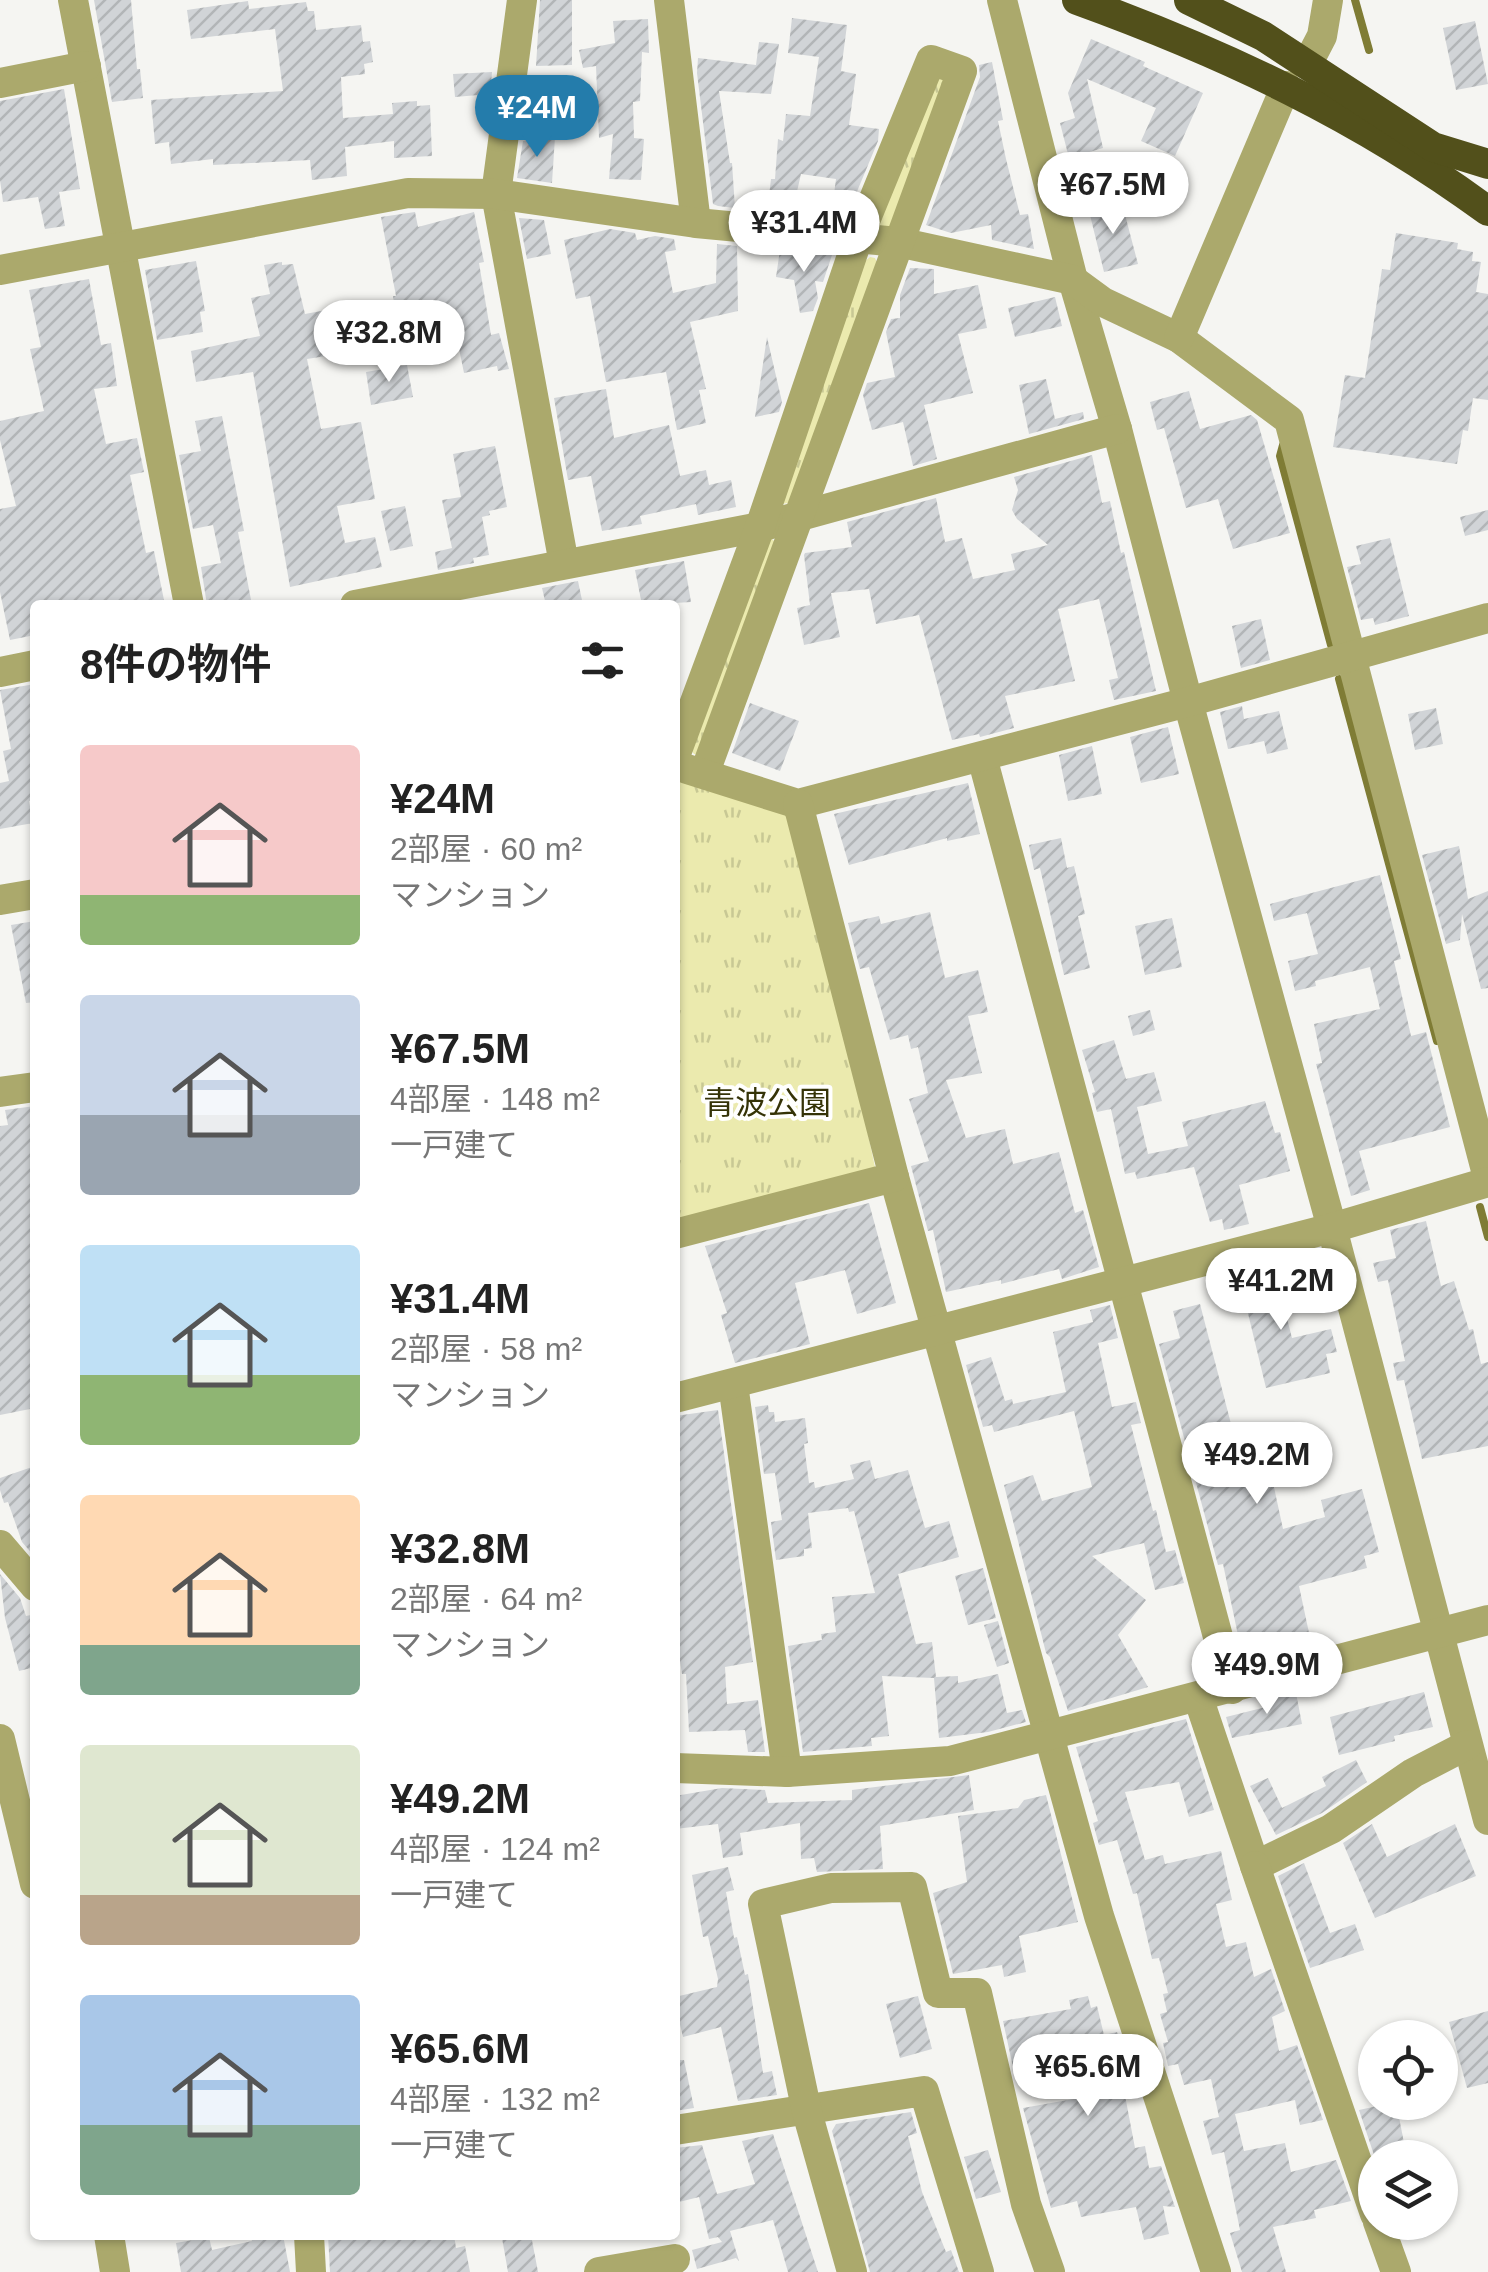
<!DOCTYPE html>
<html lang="ja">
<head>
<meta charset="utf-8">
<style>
	body { margin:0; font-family:Helvetica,"Noto Sans JP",sans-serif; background:#f6f6f6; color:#222; height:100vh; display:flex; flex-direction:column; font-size:38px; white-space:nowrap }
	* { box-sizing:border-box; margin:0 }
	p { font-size:32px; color:#767676 }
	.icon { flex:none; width:55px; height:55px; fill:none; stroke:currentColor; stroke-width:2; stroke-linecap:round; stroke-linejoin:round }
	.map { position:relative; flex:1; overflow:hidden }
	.panel { position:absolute; left:30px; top:600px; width:650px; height:1640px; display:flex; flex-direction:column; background:#fff; border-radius:10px; box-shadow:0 2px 8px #0004 }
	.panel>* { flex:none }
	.buttons { position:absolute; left:1358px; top:2020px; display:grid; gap:20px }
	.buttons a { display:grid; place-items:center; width:100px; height:100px; border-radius:50%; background:#fff; box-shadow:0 2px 8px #0004; font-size:50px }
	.price { position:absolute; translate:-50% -85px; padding:0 22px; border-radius:35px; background:#fff; color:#222; font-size:32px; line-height:65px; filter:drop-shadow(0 2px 5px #0008) }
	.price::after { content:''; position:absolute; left:50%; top:60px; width:30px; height:22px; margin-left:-15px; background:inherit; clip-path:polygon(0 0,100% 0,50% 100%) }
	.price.on { background:#247cab; color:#fff }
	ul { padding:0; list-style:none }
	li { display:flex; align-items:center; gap:30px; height:250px; padding:0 50px }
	li span { display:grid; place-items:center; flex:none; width:280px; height:200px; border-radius:10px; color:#555 }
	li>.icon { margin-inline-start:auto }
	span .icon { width:120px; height:120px; fill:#fffc; stroke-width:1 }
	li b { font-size:42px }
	h2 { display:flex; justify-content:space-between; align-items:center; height:120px; padding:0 50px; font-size:42px }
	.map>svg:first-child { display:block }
	.park { fill:url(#park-tufts) }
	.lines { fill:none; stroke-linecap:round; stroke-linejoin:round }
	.stream { stroke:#7f7c35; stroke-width:8 }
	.building { fill:url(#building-hatch) }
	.minor { stroke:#aba96c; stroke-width:30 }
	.highway { stroke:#52501b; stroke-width:30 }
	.labels { text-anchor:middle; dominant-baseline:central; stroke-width:8; stroke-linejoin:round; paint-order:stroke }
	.park-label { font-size:32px; fill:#353307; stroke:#fffffe }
</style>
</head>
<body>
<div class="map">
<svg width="1488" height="2272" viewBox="0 0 1488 2272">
	<defs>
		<pattern id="park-tufts" width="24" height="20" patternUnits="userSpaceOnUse" patternTransform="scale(2.5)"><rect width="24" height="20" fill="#ebeaae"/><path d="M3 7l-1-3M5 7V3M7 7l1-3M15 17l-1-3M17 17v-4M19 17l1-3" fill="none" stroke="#c8c894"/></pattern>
		<pattern id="building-hatch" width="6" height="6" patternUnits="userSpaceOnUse" patternTransform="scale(2.5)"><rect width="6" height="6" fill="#d1d4d7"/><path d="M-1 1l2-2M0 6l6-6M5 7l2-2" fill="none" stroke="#b2b5b7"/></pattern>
	</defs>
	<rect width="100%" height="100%" fill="#f5f5f2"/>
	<g class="park">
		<polygon points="932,76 946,76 890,229 881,228 877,220"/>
		<polygon points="870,257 875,258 879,267 794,502 782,504 857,268"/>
		<polygon points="772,539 777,544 706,755 694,754 689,748 760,542"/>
		<polygon points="680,776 800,812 876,1172 675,1224 675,793"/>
	</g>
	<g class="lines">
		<g class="stream">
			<polyline points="1355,0 1369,50"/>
			<polyline points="1283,445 1280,456 1331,645"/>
			<polyline points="1339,679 1437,1041"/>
			<polyline points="1480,1207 1488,1237"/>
		</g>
	</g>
	<g class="building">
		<polygon points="94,0 131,0 137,69 140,69 143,98 112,102"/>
		<polygon points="540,0 572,0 572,65 536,66"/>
		<polygon points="248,1 249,9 306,2 308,11 314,11 316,30 361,25 363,42 370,41 373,62 364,64 365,74 341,77 343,118 393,114 392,103 417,101 417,106 430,105 432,156 394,158 394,141 345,147 347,176 312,180 310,160 213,165 213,159 171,164 169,142 155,144 151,100 283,91 275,29 191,39 187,10"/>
		<polygon points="792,18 847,25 841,71 856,74 849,125 879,129 878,141 846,218 831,217 836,179 801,174 793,209 768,204 771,179 775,179 778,139 783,141 786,114 810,116 819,57 788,53"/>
		<polygon points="648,19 649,53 642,52 640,101 633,102 634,138 644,139 641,180 609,179 613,134 599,138 596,66 583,68 579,50 615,43 613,21"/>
		<polygon points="1475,21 1488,84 1456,90 1443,28"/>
		<polygon points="1091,39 1145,62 1143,66 1203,93 1175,156 1141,141 1156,108 1087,79 1103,148 1069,158 1060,123 1075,118 1068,93"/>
		<polygon points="759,42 779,44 771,94 719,91 730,163 732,163 735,208 718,206 713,204 697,73 698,58 756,65"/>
		<polygon points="992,62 1003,120 998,121 1006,159 1020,215 1028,214 1034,249 992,240 991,225 951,233 926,225 980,77 979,65"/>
		<polygon points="492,72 490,94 455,97 453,74"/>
		<polygon points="64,89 80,189 59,192 65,226 45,229 38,197 3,202 0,180 0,101"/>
		<polygon points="555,137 552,183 517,178 523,141"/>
		<polygon points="1119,192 1138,264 1104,272 1089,211 1113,204"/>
		<polygon points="415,212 418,227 474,212 484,262 479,263 491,335 499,333 509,369 498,371 497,366 464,373 456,334 400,344 393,296 396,296 381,217"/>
		<polygon points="519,218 544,220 551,254 527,259"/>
		<polygon points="610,229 635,233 637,240 655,236 674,239 676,250 665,252 673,293 716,283 717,244 737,246 738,311 690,322 706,389 699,390 706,423 677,430 666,372 606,382 590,296 576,299 564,240"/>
		<polygon points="1396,233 1458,243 1457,249 1473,252 1472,261 1481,262 1476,292 1488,294 1488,400 1473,398 1468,431 1463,430 1457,464 1333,447 1345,375 1365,378 1382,269 1390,270"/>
		<polygon points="780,250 832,255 823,282 815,281 818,298 813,311 800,313 794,280 776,277"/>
		<polygon points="196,261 205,311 200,312 203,332 157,340 145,270"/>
		<polygon points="282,262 282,265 293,264 305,314 337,308 345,353 307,359 321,429 361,422 375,499 337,506 345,543 375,537 382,567 290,587 253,372 196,382 191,351 260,336 251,298 270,294 264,265"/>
		<polygon points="910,268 934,269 934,294 978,285 987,328 958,334 973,393 924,405 937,459 913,466 903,422 872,430 863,395 867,383 895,377 886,332 891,319 900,318 900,295"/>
		<polygon points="89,279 101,345 111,343 117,386 94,389 106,444 137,438 144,472 130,475 146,553 154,551 165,605 35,605 35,635 10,640 0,592 0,509 16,506 0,440 0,421 44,411 30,349 41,347 29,290"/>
		<polygon points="1055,297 1062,326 1015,337 1008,308"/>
		<polygon points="767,337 782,402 779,412 755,417"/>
		<polygon points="407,365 413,397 371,405 366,372"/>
		<polygon points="1046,379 1055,419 1083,412 1084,419 1029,434 1019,385"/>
		<polygon points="606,389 614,438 669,425 680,476 706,470 709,485 731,480 736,507 698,515 696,504 640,516 642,524 602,531 591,476 568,480 554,398"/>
		<polygon points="1189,391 1200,429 1251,415 1257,420 1290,533 1233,549 1218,499 1186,508 1164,428 1157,430 1150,402"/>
		<polygon points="222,416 244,531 238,532 252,605 207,605 201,567 221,563 213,525 193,529 179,455 201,451 195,421"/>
		<polygon points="495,446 507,507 489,511 490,515 482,517 489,555 473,558 474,563 438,570 435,552 452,548 442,500 461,497 453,454"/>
		<polygon points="1092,455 1102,503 1110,501 1121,553 1124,552 1156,691 1114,700 1109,680 1118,678 1099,599 1058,609 1075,681 1005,696 1014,728 980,737 979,734 952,740 919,615 876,624 869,589 831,593 840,637 804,645 797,608 810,605 804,555 805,553 852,547 847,522 936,498 945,542 962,538 973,579 1015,570 1011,554 1048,545 1017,519 1012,510 1018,490 1014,477"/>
		<polygon points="405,506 413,546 390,551 381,511"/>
		<polygon points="1488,510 1488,530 1465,536 1460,517"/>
		<polygon points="1390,538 1409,616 1375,625 1373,618 1361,620 1347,567 1361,564 1356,546"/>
		<polygon points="684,561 691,602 642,605 635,570"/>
		<polygon points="578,581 583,605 546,605 542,588"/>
		<polygon points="1261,619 1270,660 1241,668 1232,626"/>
		<polygon points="35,684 35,800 29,801 33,823 0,829 0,783 9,781 3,751 11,749 0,690"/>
		<polygon points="750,703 799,721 780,771 732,753"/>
		<polygon points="1242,706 1244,719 1279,711 1288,749 1267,754 1264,741 1228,749 1220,712"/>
		<polygon points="1436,708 1443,744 1415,750 1408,714"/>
		<polygon points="1168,727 1179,774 1141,783 1130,737"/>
		<polygon points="1092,746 1102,794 1068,801 1059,755"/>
		<polygon points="968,783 980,834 947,841 947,838 849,865 834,814"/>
		<polygon points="1061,838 1067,868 1074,866 1085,914 1078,916 1090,968 1064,975 1040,868 1034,870 1029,845"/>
		<polygon points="1459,846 1468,899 1488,891 1488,988 1481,989 1462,914 1460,940 1446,944 1422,855"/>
		<polygon points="1380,875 1401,959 1394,961 1411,1036 1426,1032 1450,1127 1359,1151 1370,1190 1351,1196 1316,1064 1322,1063 1314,1024 1380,1009 1370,967 1315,981 1316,986 1295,991 1288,961 1318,954 1307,913 1274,921 1270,904"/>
		<polygon points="930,912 945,978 978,970 988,1012 968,1016 982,1073 946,1080 966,1138 1005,1129 1013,1164 1059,1152 1075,1213 1083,1210 1099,1267 1062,1279 1059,1269 1001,1284 1001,1280 946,1292 933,1230 928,1231 911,1166 929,1161 909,1099 928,1093 918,1047 911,1049 908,1035 890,1040 869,967 860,969 848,923 879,916 881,924"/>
		<polygon points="1172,918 1182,967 1145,975 1135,926"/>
		<polygon points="35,921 35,1002 26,1003 11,925"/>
		<polygon points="1150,1010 1155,1030 1133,1036 1128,1016"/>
		<polygon points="1114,1040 1126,1079 1154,1072 1162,1101 1137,1107 1148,1154 1188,1146 1182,1122 1265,1101 1275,1133 1280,1132 1290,1171 1239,1185 1249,1224 1224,1230 1222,1219 1210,1222 1194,1167 1137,1179 1135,1172 1125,1174 1111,1109 1097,1112 1092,1093 1095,1092 1082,1050"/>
		<polygon points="35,1106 35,1408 0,1415 0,1126 8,1125 5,1110"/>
		<polygon points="869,1203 896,1303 857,1314 845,1270 795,1283 810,1344 735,1363 721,1315 727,1313 705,1246"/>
		<polygon points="1426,1221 1441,1286 1454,1281 1469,1330 1473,1329 1481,1364 1488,1362 1488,1446 1422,1459 1404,1380 1397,1381 1393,1363 1405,1361 1388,1280 1378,1282 1373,1263 1396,1258 1390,1230"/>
		<polygon points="1273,1263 1292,1338 1331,1329 1337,1352 1326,1354 1330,1373 1266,1388 1238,1272"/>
		<polygon points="1200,1304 1238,1451 1267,1444 1270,1457 1311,1447 1315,1467 1272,1478 1283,1529 1325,1517 1321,1500 1362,1489 1379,1552 1364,1556 1367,1568 1299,1586 1312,1647 1248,1664 1243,1639 1239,1640 1223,1564 1218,1565 1159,1344 1180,1338 1173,1311"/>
		<polygon points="1110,1305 1118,1338 1098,1343 1112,1407 1136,1402 1141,1423 1131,1425 1153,1511 1156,1510 1166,1552 1175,1550 1184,1583 1155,1590 1144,1543 1092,1556 1146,1600 1118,1635 1148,1687 1068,1711 1050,1657 1046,1653 1004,1485 1033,1475 1042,1501 1092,1487 1074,1411 994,1432 992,1425 983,1427 966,1365 991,1357 1005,1401 1012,1399 1013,1404 1066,1392 1053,1332 1093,1322 1090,1310"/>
		<polygon points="768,1405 769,1412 774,1412 775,1422 805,1418 808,1443 804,1444 809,1483 814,1482 815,1488 854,1479 850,1465 870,1460 875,1479 908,1470 925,1528 949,1521 959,1557 898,1574 916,1644 932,1642 936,1677 958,1676 958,1683 998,1674 1007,1713 1022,1710 1026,1722 988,1732 939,1738 934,1678 882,1676 889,1736 871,1738 872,1746 803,1752 788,1646 822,1640 821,1634 836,1632 832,1597 875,1593 854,1511 849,1512 848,1508 808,1513 812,1548 804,1549 804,1556 776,1560 771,1522 782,1520 775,1473 764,1474 755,1407"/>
		<polygon points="718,1410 753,1662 725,1667 727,1704 758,1700 765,1752 748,1752 745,1730 689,1732 686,1674 682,1674 675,1630 675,1416"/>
		<polygon points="35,1466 35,1557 22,1542 8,1502 4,1503 0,1490 0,1478"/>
		<polygon points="983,1568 996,1618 968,1625 955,1576"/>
		<polygon points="0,1574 20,1598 26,1616 31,1615 35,1631 35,1667 19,1671 5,1618"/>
		<polygon points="998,1621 1009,1663 997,1667 984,1625"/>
		<polygon points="1424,1692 1433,1727 1394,1736 1395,1741 1339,1755 1330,1717"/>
		<polygon points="1296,1693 1302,1724 1232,1738 1226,1717 1266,1707 1265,1699"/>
		<polygon points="1186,1719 1214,1810 1189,1817 1179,1782 1125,1792 1145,1860 1163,1855 1165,1864 1221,1851 1232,1900 1216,1904 1226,1947 1246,1942 1254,1977 1271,1969 1285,2011 1272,2017 1279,2051 1297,2045 1323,2120 1300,2125 1295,2100 1235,2114 1244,2151 1285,2143 1291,2172 1336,2160 1351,2201 1314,2210 1316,2218 1273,2227 1286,2272 1242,2272 1230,2233 1240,2230 1224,2152 1212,2155 1203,2121 1219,2117 1211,2079 1184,2085 1178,2064 1168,2066 1163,2043 1168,2042 1160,2014 1167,2012 1163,1994 1168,1993 1159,1958 1152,1959 1137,1893 1133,1894 1117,1840 1099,1845 1093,1823 1098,1821 1076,1747"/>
		<polygon points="1356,1760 1367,1782 1322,1813 1276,1835 1250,1786 1268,1778 1282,1808 1326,1786 1322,1777"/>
		<polygon points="969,1775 974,1810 880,1826 883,1869 817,1872 814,1858 801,1859 800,1823 740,1833 743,1855 723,1858 718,1824 675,1829 675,1796 722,1788 765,1790 768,1803 852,1800 852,1790"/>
		<polygon points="1046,1795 1078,1922 1019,1936 1026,1972 1004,1977 1002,1965 953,1974 933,1893 967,1882 958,1816 1018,1808 1024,1800"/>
		<polygon points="1372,1824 1387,1857 1455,1824 1476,1876 1375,1918 1343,1843"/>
		<polygon points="1304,1863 1330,1933 1355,1924 1364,1950 1310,1968 1278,1876"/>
		<polygon points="728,1867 734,1890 726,1892 734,1938 737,1937 745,1975 748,1974 763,2073 772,2071 777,2095 738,2101 721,2027 683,2037 675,2004 675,1997 717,1987 718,1979 708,1936 703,1937 692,1875"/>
		<polygon points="918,1996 932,2049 900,2058 886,2004"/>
		<polygon points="1088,1996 1091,2008 1097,2006 1104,2035 1117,2032 1133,2083 1123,2085 1135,2148 1145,2146 1149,2168 1161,2166 1175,2207 1163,2206 1169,2234 1144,2240 1136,2207 1081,2217 1077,2201 1051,2208 1023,2108 1079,2098 1071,2061 1014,2072 1003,2021 1071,2009 1069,2000"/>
		<polygon points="1488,2011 1488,2083 1467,2088 1449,2022"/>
		<polygon points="675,2060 684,2060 694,2108 675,2111"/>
		<polygon points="1396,2102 1407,2158 1375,2158 1359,2110"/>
		<polygon points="911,2112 917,2133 908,2136 922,2192 946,2252 951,2250 959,2272 870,2272 832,2131 836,2124"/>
		<polygon points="773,2134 818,2272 788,2272 773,2220 730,2231 739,2261 736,2258 697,2269 692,2250 722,2242 718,2237 709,2239 699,2197 679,2202 675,2182 675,2148 702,2145 717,2194 755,2184 742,2141"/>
		<polygon points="988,2150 1001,2192 976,2199 964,2157"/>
		<polygon points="264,2235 283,2235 290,2272 181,2272 176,2243 209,2237 212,2250 252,2241 251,2238"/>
		<polygon points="328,2235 454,2235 456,2248 465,2246 470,2272 330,2272"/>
		<polygon points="517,2235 531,2235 538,2272 508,2272 502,2238"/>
	</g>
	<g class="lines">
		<g class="minor">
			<polyline points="73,0 189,605"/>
			<polyline points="522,0 496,194 564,564"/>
			<polyline points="669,0 696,223"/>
			<polyline points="1002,0 1073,280 1117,429 1188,702 1332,1228 1488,1820"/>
			<polyline points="1308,63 1322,36 1328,0"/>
			<polyline points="0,83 86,66"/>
			<polyline points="0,270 408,193 496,194 696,223 898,242 1073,280 1103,302 1179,338 1289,420 1488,1178"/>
			<polyline points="1179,338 1286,86"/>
			<polyline points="355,605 760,527 1117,429"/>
			<polyline points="0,672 35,665"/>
			<polyline points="675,756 760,527 858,238 931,60 962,71 705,772"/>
			<polyline points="982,757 1232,1689"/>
			<polyline points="687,769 798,804 1188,702 1488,618"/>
			<polyline points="0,900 35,894"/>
			<polyline points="0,1092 35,1087"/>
			<polyline points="894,1177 1099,1916 1216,2272"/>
			<polyline points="675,1234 894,1177 798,804"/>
			<polyline points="733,1384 787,1772"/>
			<polyline points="675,1398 1332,1228 1488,1182"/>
			<polyline points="0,1545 35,1586"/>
			<polyline points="1198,1697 1255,1866 1331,1829 1413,1773 1467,1745"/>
			<polyline points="0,1739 35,1884"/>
			<polyline points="675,1768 787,1772 950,1761 1488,1620"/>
			<polyline points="1255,1866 1375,2214"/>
			<polyline points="675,2130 924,2091 979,2272"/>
			<polyline points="1378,2222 1396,2272"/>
			<polyline points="109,2235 115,2272"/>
			<polyline points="309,2235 311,2272"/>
			<polyline points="599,2272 675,2259"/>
			<polyline points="852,2272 807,2112 763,1904 831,1888 912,1887 938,1993 977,1993 1026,2204 1050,2272"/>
		</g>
		<g class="highway">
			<path d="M 1077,0 C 1226,54 1360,117 1488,211"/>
			<polyline points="1189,0 1263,36 1433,147 1488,164"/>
		</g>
	</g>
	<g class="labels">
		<g class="park-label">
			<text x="767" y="1103">青波公園</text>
		</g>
	</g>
</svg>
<div class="buttons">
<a><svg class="icon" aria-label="locate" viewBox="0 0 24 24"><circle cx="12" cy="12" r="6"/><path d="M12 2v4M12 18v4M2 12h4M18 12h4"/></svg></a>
<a><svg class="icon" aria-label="layers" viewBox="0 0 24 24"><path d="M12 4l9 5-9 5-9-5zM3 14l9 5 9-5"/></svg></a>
</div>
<b class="price on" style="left:537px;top:160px">¥24M</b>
<b class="price" style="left:1113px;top:237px">¥67.5M</b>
<b class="price" style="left:804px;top:275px">¥31.4M</b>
<b class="price" style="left:389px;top:385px">¥32.8M</b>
<b class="price" style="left:1281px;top:1333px">¥41.2M</b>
<b class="price" style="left:1257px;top:1507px">¥49.2M</b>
<b class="price" style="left:1267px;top:1717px">¥49.9M</b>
<b class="price" style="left:1088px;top:2119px">¥65.6M</b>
<section class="panel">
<h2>8件の物件<svg class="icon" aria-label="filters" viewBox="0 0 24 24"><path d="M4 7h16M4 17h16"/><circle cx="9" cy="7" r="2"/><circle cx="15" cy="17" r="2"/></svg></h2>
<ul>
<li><span style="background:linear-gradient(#f6c9c9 75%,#8fb573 0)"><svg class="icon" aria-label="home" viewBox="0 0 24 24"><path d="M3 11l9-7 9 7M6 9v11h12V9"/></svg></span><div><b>¥24M</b><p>2部屋 · 60 m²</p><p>マンション</p></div></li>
<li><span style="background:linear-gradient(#c9d6e8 60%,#9aa5b1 0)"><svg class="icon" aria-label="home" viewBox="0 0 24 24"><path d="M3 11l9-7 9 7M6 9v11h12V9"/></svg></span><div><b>¥67.5M</b><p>4部屋 · 148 m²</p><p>一戸建て</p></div></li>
<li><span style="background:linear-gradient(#bfe0f5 65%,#8fb573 0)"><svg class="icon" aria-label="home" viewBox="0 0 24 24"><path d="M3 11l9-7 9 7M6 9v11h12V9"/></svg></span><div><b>¥31.4M</b><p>2部屋 · 58 m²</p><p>マンション</p></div></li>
<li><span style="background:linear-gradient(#ffd9b3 75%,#7fa58c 0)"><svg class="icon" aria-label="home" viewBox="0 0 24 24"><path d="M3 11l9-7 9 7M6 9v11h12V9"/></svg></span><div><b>¥32.8M</b><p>2部屋 · 64 m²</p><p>マンション</p></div></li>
<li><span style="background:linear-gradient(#dfe7d0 75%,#b9a48a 0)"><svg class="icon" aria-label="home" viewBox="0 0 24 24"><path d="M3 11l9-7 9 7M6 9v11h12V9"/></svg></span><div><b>¥49.2M</b><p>4部屋 · 124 m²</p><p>一戸建て</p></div></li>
<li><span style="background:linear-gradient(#a9c7e8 65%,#7fa58c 0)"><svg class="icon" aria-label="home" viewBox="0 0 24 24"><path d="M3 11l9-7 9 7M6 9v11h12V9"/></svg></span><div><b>¥65.6M</b><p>4部屋 · 132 m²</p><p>一戸建て</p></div></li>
</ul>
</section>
</div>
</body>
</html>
